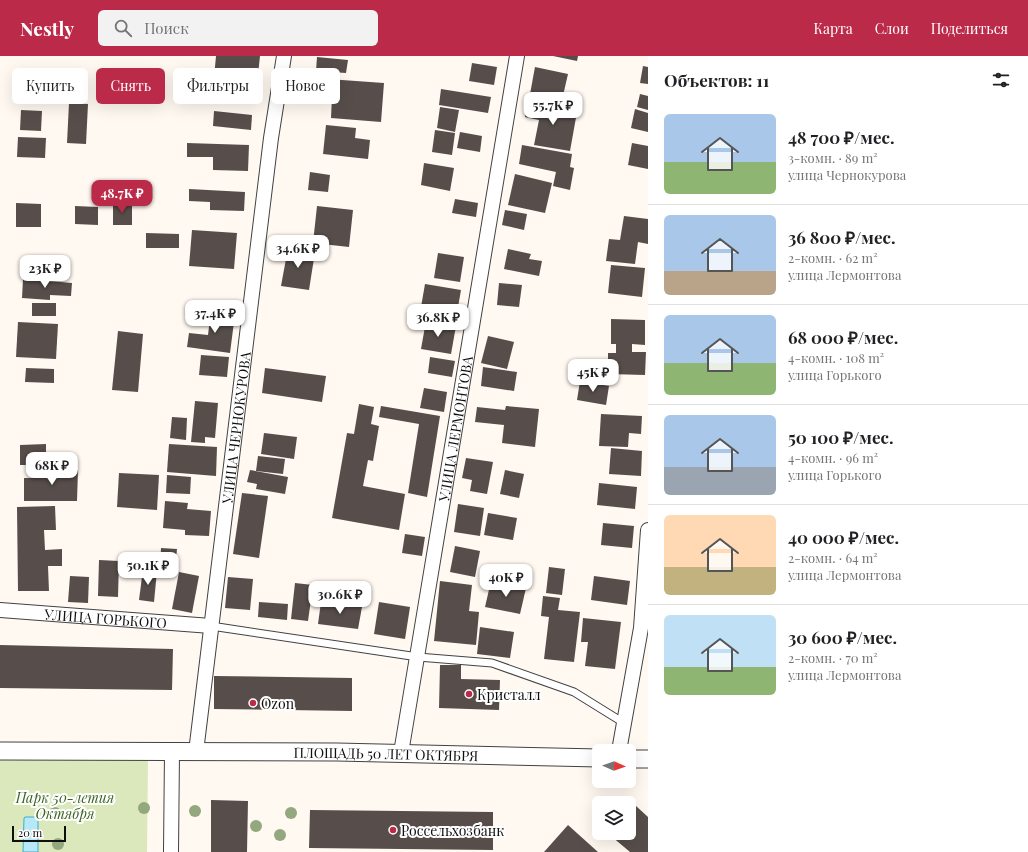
<!DOCTYPE html>
<html lang="ru">
<head>
<meta charset="utf-8">
<style>
	body { margin:0; font-family:"Playfair Display",serif; background:#f2f2f2; color:#202124; height:100vh; display:flex; flex-direction:column; font-size:15px; white-space:nowrap }
	* { box-sizing:border-box; margin:0 }
	p { font-size:13px; color:#757577 }
	.icon { flex:none; width:22px; height:22px; fill:none; stroke:currentColor; stroke-width:2; stroke-linecap:round; stroke-linejoin:round }
	.map { position:relative; flex:1; overflow:hidden }
	.panel { display:flex; flex-direction:column; background:#fff; width:380px }
	.panel>* { flex:none }
	.top-card { position:absolute; left:12px; top:12px; width:380px; height:36px; display:flex; gap:8px }
	.needle { width:26px; rotate:92deg }
	.fabs { position:absolute; left:592px; top:688px; display:grid; gap:8px }
	.fabs a { display:grid; place-items:center; width:44px; height:44px; border-radius:6px; background:#fff; box-shadow:0 4px 16px #0002; font-size:20px }
	.scale { position:absolute; left:12px; bottom:10px; width:54px; box-sizing:border-box; padding-left:4px; border:2px solid #0f0f0f; border-top:0; font-size:11px; line-height:14px; white-space:nowrap; color:#0f0f0f; -webkit-text-stroke:3px #fff; paint-order:stroke }
	.price { position:absolute; translate:-50% -34px; padding:0 9px; border-radius:8px; background:#fff; color:#222; font-size:13px; line-height:26px; filter:drop-shadow(0 1px 2px #0008) }
	.price::after { content:''; position:absolute; left:50%; top:24px; width:12px; height:9px; margin-left:-6px; background:inherit; clip-path:polygon(0 0,100% 0,50% 100%) }
	.price.current { background:#bc2a4a; color:#fff }
	ul { padding:0; list-style:none }
	li { display:flex; align-items:center; gap:12px; height:100px; padding:0 16px }
	li+li { border-top:1px solid #e0e0e0 }
	li span { display:grid; place-items:center; flex:none; width:112px; height:80px; border-radius:6px; color:#555 }
	li>.icon { margin-inline-start:auto }
	span .icon { width:48px; height:48px; fill:#fffc; stroke-width:1 }
	li b { font-size:17px }
	h2 { display:flex; justify-content:space-between; align-items:center; height:48px; padding:0 16px; font-size:17px }
	.pill { padding:0 14px; border-radius:6px; background:#fff; box-shadow:0 4px 16px #0002; font-size:14px; line-height:36px }
	.pill.current { background:#bc2a4a; color:#fff }
	header { display:flex; align-items:center; gap:24px; box-sizing:border-box; height:56px; padding:0 20px; background:#bc2a4a; color:#fff }
	header strong { font-size:19px }
	nav { display:flex; gap:22px; margin-inline-start:auto; font-size:14px }
	.search { width:280px; height:36px; background:#f2f2f2; display:flex; align-items:center; gap:10px; box-sizing:border-box; padding:0 14px; border-radius:6px; color:#757577; font-size:15px }
	main { display:flex; flex:1; min-height:0 }
	.map>svg:first-child { display:block }
	.green { fill:#dbe8bb }
	.water { fill:#b7e8f5; stroke:#40abca }
	.building { fill:#574e4b }
	.lines { fill:none; stroke-linecap:round; stroke-linejoin:round }
	.service-casing { stroke:#424242; stroke-width:9 }
	.minor-casing { stroke:#424242; stroke-width:16 }
	.tertiary-casing { stroke:#424242; stroke-width:19 }
	.service { stroke:#fff; stroke-width:7 }
	.minor { stroke:#fff; stroke-width:14 }
	.tertiary { stroke:#fff; stroke-width:17 }
	.tree { fill:#93a87e }
	.poi-dot { fill:#bc2a4a; stroke:#fff; stroke-width:1.5 }
	.labels { text-anchor:middle; dominant-baseline:central; stroke-width:4; stroke-linejoin:round; paint-order:stroke }
	.street-label { font-size:14px; fill:#0f0f0f; stroke:#fff }
	.poi-label { font-size:14px; fill:#0f0f0f; stroke:#fff; text-anchor:start }
	.park-label { font-size:14px; font-style:italic; fill:#3b6520; stroke:#fff }
</style>
</head>
<body>
<header>
<strong>Nestly</strong>
<div class="search"><svg class="icon" aria-label="search" viewBox="0 0 24 24"><circle cx="10" cy="10" r="6"/><path d="M15 15l6 6"/></svg>Поиск</div>
<nav><a>Карта</a><a>Слои</a><a>Поделиться</a></nav>
</header>
<main>
<div class="map">
<svg width="648" height="796" viewBox="0 0 648 796">
	<rect width="100%" height="100%" fill="#fff9f1"/>
	<polygon class="green" points="0,701 148,703 147,796 0,796"/>
	<polygon class="water" points="25,761 37,761 38,762 38,796 23,796 24,762"/>
	<g class="building">
		<polygon points="216,0 260,0 255,47 212,43"/>
		<polygon points="553,0 578,0 577,5"/>
		<polygon points="317,1 348,4 346,17 316,15"/>
		<polygon points="472,7 497,11 494,29 469,25"/>
		<polygon points="643,10 648,11 648,28 640,27"/>
		<polygon points="535,11 568,18 562,44 530,38"/>
		<polygon points="314,22 384,27 381,66 331,62 332,40 313,39"/>
		<rect x="26" y="24" width="28" height="14"/>
		<polygon points="441,33 491,41 488,57 439,49"/>
		<polygon points="640,38 648,40 648,54 637,51"/>
		<polygon points="69,47 88,48 86,88 67,87"/>
		<polygon points="528,47 577,56 570,95 534,89 539,64 525,61"/>
		<polygon points="440,51 459,54 455,76 437,72"/>
		<polygon points="635,53 648,57 648,76 631,72"/>
		<polygon points="21,54 42,55 41,75 20,74"/>
		<polygon points="214,55 252,59 251,74 213,70"/>
		<polygon points="326,69 356,72 355,82 370,84 368,103 323,98"/>
		<polygon points="435,74 455,77 452,99 432,96"/>
		<polygon points="460,76 482,80 480,96 457,92"/>
		<polygon points="18,81 46,82 45,102 17,101"/>
		<polygon points="187,87 249,89 248,115 213,114 213,101 187,101"/>
		<polygon points="632,87 648,90 648,113 628,109"/>
		<polygon points="522,89 572,98 570,111 574,112 570,134 553,130 556,116 519,108"/>
		<polygon points="424,107 454,112 450,135 421,129"/>
		<polygon points="310,116 330,119 328,136 308,134"/>
		<polygon points="515,118 552,127 545,157 508,149"/>
		<polygon points="189,133 245,136 244,155 210,154 210,146 189,145"/>
		<polygon points="455,143 478,147 476,161 452,157"/>
		<polygon points="16,147 41,148 41,171 16,171"/>
		<rect x="113" y="148" width="19" height="21"/>
		<polygon points="75,150 98,151 98,169 75,168"/>
		<polygon points="317,150 353,154 349,191 313,187"/>
		<polygon points="505,154 527,158 524,174 502,169"/>
		<polygon points="624,160 648,163 648,188 638,186 635,208 606,205 609,183 620,184"/>
		<polygon points="192,174 237,177 234,213 189,210"/>
		<polygon points="146,177 179,178 179,192 146,192"/>
		<polygon points="288,192 315,196 309,234 281,230"/>
		<polygon points="508,193 531,198 529,203 542,205 539,220 504,213"/>
		<polygon points="438,197 464,201 460,226 434,222"/>
		<polygon points="611,209 645,212 642,241 608,237"/>
		<polygon points="23,223 72,227 71,240 50,239 50,244 22,242"/>
		<polygon points="499,227 522,229 519,251 497,249"/>
		<polygon points="425,228 461,234 457,257 421,251"/>
		<rect x="32" y="247" width="24" height="13"/>
		<polygon points="211,255 235,258 230,297 187,291 189,277 208,279"/>
		<polygon points="611,263 645,264 645,289 632,288 632,296 646,296 645,319 608,318 608,297 616,297 616,288 611,288"/>
		<polygon points="426,265 456,270 451,298 421,293"/>
		<polygon points="18,266 58,268 56,303 16,301"/>
		<polygon points="118,275 143,278 138,336 112,334"/>
		<polygon points="488,280 514,286 507,313 481,307"/>
		<polygon points="201,299 229,301 227,321 199,319"/>
		<polygon points="430,301 455,305 452,321 428,317"/>
		<polygon points="483,311 517,316 514,335 481,330"/>
		<polygon points="26,312 54,313 54,327 25,326"/>
		<polygon points="265,312 326,320 322,346 262,337"/>
		<polygon points="580,325 609,330 606,349 577,344"/>
		<polygon points="424,332 447,336 444,356 420,352"/>
		<polygon points="195,345 218,347 215,382 205,381 205,387 191,386"/>
		<polygon points="359,348 374,351 371,368 379,370 373,405 368,404 363,430 405,438 399,474 332,462 347,377 354,378"/>
		<polygon points="381,350 440,360 427,441 408,437 419,368 379,361"/>
		<polygon points="506,350 539,353 535,391 502,387 504,369 475,366 477,351 505,354"/>
		<polygon points="601,358 642,360 641,378 629,377 628,391 599,390"/>
		<polygon points="172,361 187,362 186,384 170,382"/>
		<polygon points="264,377 297,381 294,403 261,398"/>
		<polygon points="46,388 46,409 20,409 20,389"/>
		<polygon points="169,388 217,391 216,420 167,416"/>
		<polygon points="611,392 642,395 641,420 609,418"/>
		<polygon points="258,400 285,403 283,418 256,415"/>
		<polygon points="466,402 493,406 487,438 470,435 472,424 462,422"/>
		<polygon points="43,413 78,414 77,445 24,445 24,422 42,422"/>
		<polygon points="250,414 288,421 285,438 256,433 257,428 247,426"/>
		<polygon points="505,414 524,418 519,442 500,438"/>
		<polygon points="119,417 159,419 157,454 117,451"/>
		<polygon points="167,419 191,421 190,438 166,437"/>
		<polygon points="599,427 637,431 635,453 597,449"/>
		<polygon points="242,437 268,440 259,502 233,498"/>
		<polygon points="165,445 188,447 187,453 211,455 209,480 185,479 185,474 163,472"/>
		<polygon points="458,448 484,452 480,480 454,476"/>
		<polygon points="55,450 56,474 44,474 45,494 62,493 62,510 48,510 49,535 18,535 17,451"/>
		<polygon points="488,457 517,462 513,484 484,479"/>
		<polygon points="603,467 634,470 632,492 601,489"/>
		<polygon points="405,478 425,481 422,500 402,497"/>
		<polygon points="455,490 480,495 475,521 450,516"/>
		<polygon points="161,492 177,493 175,513 160,512"/>
		<polygon points="99,504 119,505 118,541 98,540"/>
		<polygon points="549,511 565,513 562,539 546,537"/>
		<polygon points="143,513 157,515 154,546 139,544"/>
		<polygon points="179,516 199,520 192,557 172,553"/>
		<polygon points="70,520 89,521 88,547 68,546"/>
		<polygon points="594,520 630,525 627,549 591,544"/>
		<polygon points="228,521 253,523 250,554 225,552"/>
		<polygon points="440,525 472,529 469,555 479,556 476,589 434,585"/>
		<polygon points="491,525 526,532 520,558 485,551"/>
		<polygon points="295,527 313,529 308,565 291,563"/>
		<polygon points="543,540 560,542 558,554 580,556 574,606 544,603 549,561 541,560"/>
		<polygon points="259,546 288,548 287,564 258,561"/>
		<polygon points="321,546 362,551 358,573 318,568"/>
		<polygon points="379,546 410,551 405,583 374,578"/>
		<polygon points="583,562 621,566 615,613 585,610 588,586 581,586"/>
		<polygon points="480,571 514,576 510,602 477,598"/>
		<polygon points="0,589 173,593 172,634 0,632"/>
		<polygon points="440,609 461,609 461,623 500,624 499,654 439,652"/>
		<polygon points="214,620 352,622 352,655 214,653"/>
		<polygon points="211,744 248,745 247,796 211,796"/>
		<polygon points="636,750 648,761 648,796 630,796 611,780 613,777 629,777 629,758"/>
		<polygon points="310,754 493,756 493,794 309,792"/>
		<polygon points="568,769 598,796 544,796"/>
	</g>
	<g class="lines">
		<g class="service-casing">
			<polyline id="service" points="211,570 418,601 492,607 574,636 624,667"/>
		</g>
		<g class="minor-casing">
			<g id="minor">
				<path id="s1" d="M 0,554 L 211,570"/>
				<polyline points="619,695 641,572 648,474"/>
				<path id="s2" d="M 196,696 L 271,82 L 284,0"/>
				<path id="s3" d="M 401,697 L 517,0"/>
				<polyline points="171,796 172,696"/>
			</g>
		</g>
		<g class="tertiary-casing">
			<g id="tertiary">
				<path id="s4" d="M 0,695 L 337,696 L 599,702"/>
				<polyline points="629,703 648,703"/>
			</g>
		</g>
		<use href="#service" class="service"/>
		<use href="#minor" class="minor"/>
		<use href="#tertiary" class="tertiary"/>
	</g>
	<g class="tree">
		<circle cx="144" cy="752" r="6"/>
		<circle cx="195" cy="755" r="6"/>
		<circle cx="55" cy="757" r="6"/>
		<circle cx="291" cy="757" r="6"/>
		<circle cx="256" cy="770" r="6"/>
		<circle cx="280" cy="779" r="6"/>
		<circle cx="58" cy="788" r="6"/>
	</g>
	<g class="poi-dot">
		<circle cx="469" cy="638" r="4"/>
		<circle cx="253" cy="647" r="4"/>
		<circle cx="393" cy="774" r="4"/>
	</g>
	<g class="labels">
		<g class="street-label">
			<text stroke="none"><textPath href="#s2" startOffset="327">УЛИЦА ЧЕРНОКУРОВА</textPath></text>
			<text stroke="none"><textPath href="#s3" startOffset="329">УЛИЦА ЛЕРМОНТОВА</textPath></text>
			<text stroke="none"><textPath href="#s1" startOffset="106">УЛИЦА ГОРЬКОГО</textPath></text>
			<text stroke="none"><textPath href="#s4" startOffset="386">ПЛОЩАДЬ 50 ЛЕТ ОКТЯБРЯ</textPath></text>
		</g>
		<g class="poi-label">
			<text x="477" y="638">Кристалл</text>
			<text x="261" y="647">Ozon</text>
			<text x="401" y="774">Россельхозбанк</text>
		</g>
		<g class="park-label">
			<text x="65" y="741">Парк 50-летия<tspan x="65" dy="16">Октября</tspan></text>
		</g>
	</g>
</svg>
<div class="fabs">
<a><svg class="needle" viewBox="-14 -14 28 28"><path d="M0-13l5 13h-10z" fill="#e53935"/><path d="M0 13l5-13h-10z" fill="#757577"/></svg></a>
<a><svg class="icon" aria-label="layers" viewBox="0 0 24 24"><path d="M12 4l9 5-9 5-9-5zM3 14l9 5 9-5"/></svg></a>
</div>
<div class="scale">20 m</div>
<b class="price" style="left:553px;top:70px">55.7K ₽</b>
<b class="price current" style="left:122px;top:158px">48.7K ₽</b>
<b class="price" style="left:298px;top:213px">34.6K ₽</b>
<b class="price" style="left:45px;top:233px">23K ₽</b>
<b class="price" style="left:215px;top:278px">37.4K ₽</b>
<b class="price" style="left:438px;top:282px">36.8K ₽</b>
<b class="price" style="left:593px;top:337px">45K ₽</b>
<b class="price" style="left:52px;top:430px">68K ₽</b>
<b class="price" style="left:148px;top:530px">50.1K ₽</b>
<b class="price" style="left:506px;top:542px">40K ₽</b>
<b class="price" style="left:340px;top:559px">30.6K ₽</b>
<div class="top-card">
<a class="pill">Купить</a>
<a class="pill current">Снять</a>
<a class="pill">Фильтры</a>
<a class="pill">Новое</a>
</div>
</div>
<section class="panel">
<h2>Объектов: 11<svg class="icon" aria-label="filters" viewBox="0 0 24 24"><path d="M4 7h16M4 17h16"/><circle cx="9" cy="7" r="2"/><circle cx="15" cy="17" r="2"/></svg></h2>
<ul>
<li><span style="background:linear-gradient(#a9c7e8 60%,#8fb573 0)"><svg class="icon" aria-label="home" viewBox="0 0 24 24"><path d="M3 11l9-7 9 7M6 9v11h12V9"/></svg></span><div><b>48 700 ₽/мес.</b><p>3-комн. · 89 m²</p><p>улица Чернокурова</p></div></li>
<li><span style="background:linear-gradient(#a9c7e8 70%,#b9a48a 0)"><svg class="icon" aria-label="home" viewBox="0 0 24 24"><path d="M3 11l9-7 9 7M6 9v11h12V9"/></svg></span><div><b>36 800 ₽/мес.</b><p>2-комн. · 62 m²</p><p>улица Лермонтова</p></div></li>
<li><span style="background:linear-gradient(#a9c7e8 60%,#8fb573 0)"><svg class="icon" aria-label="home" viewBox="0 0 24 24"><path d="M3 11l9-7 9 7M6 9v11h12V9"/></svg></span><div><b>68 000 ₽/мес.</b><p>4-комн. · 108 m²</p><p>улица Горького</p></div></li>
<li><span style="background:linear-gradient(#a9c7e8 65%,#9aa5b1 0)"><svg class="icon" aria-label="home" viewBox="0 0 24 24"><path d="M3 11l9-7 9 7M6 9v11h12V9"/></svg></span><div><b>50 100 ₽/мес.</b><p>4-комн. · 96 m²</p><p>улица Горького</p></div></li>
<li><span style="background:linear-gradient(#ffd9b3 65%,#c2b280 0)"><svg class="icon" aria-label="home" viewBox="0 0 24 24"><path d="M3 11l9-7 9 7M6 9v11h12V9"/></svg></span><div><b>40 000 ₽/мес.</b><p>2-комн. · 64 m²</p><p>улица Лермонтова</p></div></li>
<li><span style="background:linear-gradient(#bfe0f5 65%,#8fb573 0)"><svg class="icon" aria-label="home" viewBox="0 0 24 24"><path d="M3 11l9-7 9 7M6 9v11h12V9"/></svg></span><div><b>30 600 ₽/мес.</b><p>2-комн. · 70 m²</p><p>улица Лермонтова</p></div></li>
</ul>
</section>
</main>
</body>
</html>
